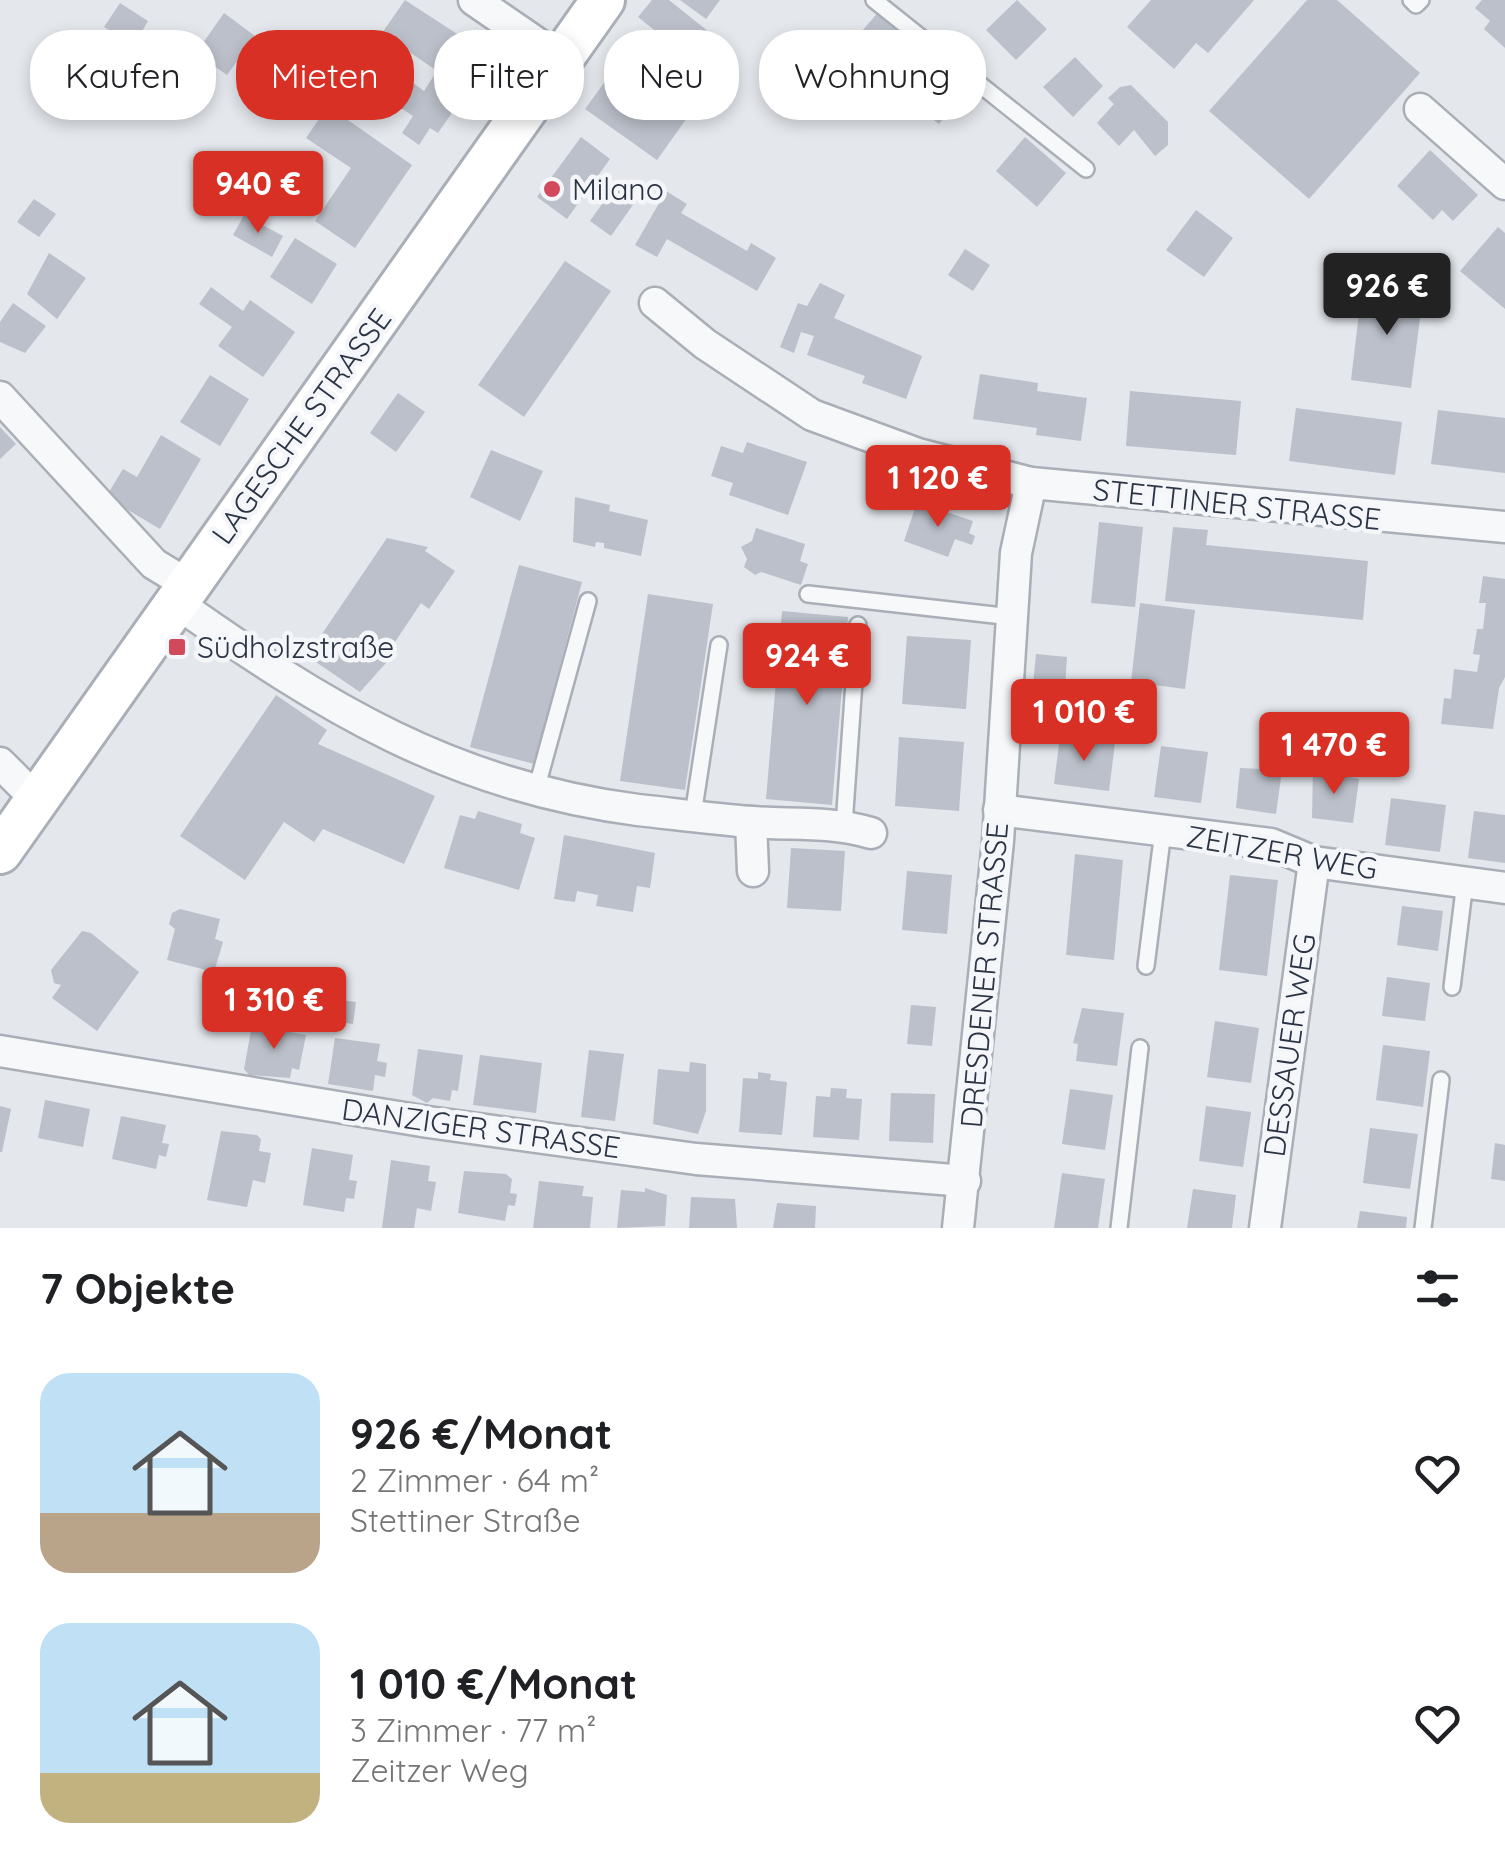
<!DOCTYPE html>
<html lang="de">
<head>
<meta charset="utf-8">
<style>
	body { margin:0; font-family:Quicksand,sans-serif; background:#f2f2f2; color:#202124; height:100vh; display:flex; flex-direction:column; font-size:38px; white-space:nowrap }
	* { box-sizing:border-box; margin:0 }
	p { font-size:32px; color:#757577 }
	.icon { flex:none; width:55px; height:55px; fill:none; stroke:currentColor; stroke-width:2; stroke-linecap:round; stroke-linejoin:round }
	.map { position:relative; height:1228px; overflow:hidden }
	.panel { display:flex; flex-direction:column; background:#fff; flex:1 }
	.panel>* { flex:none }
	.top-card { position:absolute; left:30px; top:30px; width:1000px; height:90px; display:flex; gap:20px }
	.price { position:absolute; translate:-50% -85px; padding:0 22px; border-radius:10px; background:#d93025; color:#fff; font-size:32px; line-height:65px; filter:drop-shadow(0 2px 5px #0008) }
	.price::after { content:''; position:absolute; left:50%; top:60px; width:30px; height:22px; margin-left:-15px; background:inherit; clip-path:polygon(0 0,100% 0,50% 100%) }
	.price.selected { background:#222; color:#fff }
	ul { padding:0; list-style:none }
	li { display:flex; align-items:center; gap:30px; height:250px; padding:0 40px }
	li span { display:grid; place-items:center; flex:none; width:280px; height:200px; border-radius:30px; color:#555 }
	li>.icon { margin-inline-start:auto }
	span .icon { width:120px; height:120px; fill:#fffc; stroke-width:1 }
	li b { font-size:42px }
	h2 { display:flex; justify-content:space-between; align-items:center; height:120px; padding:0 40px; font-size:42px }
	.pill { padding:0 35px; border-radius:40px; background:#fff; box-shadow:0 5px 15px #0003; font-size:35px; line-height:90px }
	.pill.selected { background:#d93025; color:#fff }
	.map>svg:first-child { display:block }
	.building { fill:#bbc0ca }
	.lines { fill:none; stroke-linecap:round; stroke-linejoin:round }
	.lane-casing { stroke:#a9aeb7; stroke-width:20 }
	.street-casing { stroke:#a9aeb7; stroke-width:35 }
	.secondary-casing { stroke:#a9aeb7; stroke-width:48 }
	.lane { stroke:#f7f8fa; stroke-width:15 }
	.street { stroke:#f7f8fa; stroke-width:30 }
	.secondary { stroke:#fff; stroke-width:42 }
	.poi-dot { fill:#d1495b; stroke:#f4f6f9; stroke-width:4 }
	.labels { text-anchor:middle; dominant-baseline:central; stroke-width:9; stroke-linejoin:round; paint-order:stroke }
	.poi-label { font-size:30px; fill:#2b3445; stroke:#f4f6f9; text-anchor:start }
	.street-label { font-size:30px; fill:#2b3445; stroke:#f4f6f9 }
</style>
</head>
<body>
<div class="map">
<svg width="1505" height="1228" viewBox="0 0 1505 1228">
	<rect width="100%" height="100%" fill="#e4e7ec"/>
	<g class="building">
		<polygon points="405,0 491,56 438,133 430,128 419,145 402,133 413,116 398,106 413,83 424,91 437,71 382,33"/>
		<polygon points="652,0 669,0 714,36 694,62 638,17"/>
		<polygon points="680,0 720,0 706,19"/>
		<polygon points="1017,0 1047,29 1016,60 986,30"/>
		<polygon points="1151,0 1254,0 1208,53 1196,43 1174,69 1127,27"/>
		<polygon points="1307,0 1337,0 1420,73 1309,199 1209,111"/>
		<polygon points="1482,0 1505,0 1505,48 1484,29 1490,21 1475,8"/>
		<polygon points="120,3 148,21 134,45 104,27"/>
		<polygon points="881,9 972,82 939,124 844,52"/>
		<polygon points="224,13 255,36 227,75 196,53"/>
		<polygon points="261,42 284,60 264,87 241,69"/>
		<polygon points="623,57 694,108 657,160 585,109"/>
		<polygon points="1075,57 1103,86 1073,117 1043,87"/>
		<polygon points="1131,85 1168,122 1168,145 1155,156 1134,130 1119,146 1097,123 1114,104 1108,98 1120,87"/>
		<polygon points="328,106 412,165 355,248 315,221 351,168 306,138"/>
		<polygon points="581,137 610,159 567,219 537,197"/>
		<polygon points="1025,137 1066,173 1037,207 996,171"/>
		<polygon points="1430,150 1478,195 1453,221 1442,210 1433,220 1397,186"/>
		<polygon points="616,184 637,199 611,236 590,221"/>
		<polygon points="666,191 687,204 681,213 747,251 751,243 776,258 757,291 667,239 657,257 635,245"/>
		<polygon points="34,199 56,214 39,237 17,222"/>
		<polygon points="1196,210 1233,238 1204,277 1166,250"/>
		<polygon points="244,215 283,236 272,257 233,235"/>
		<polygon points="1498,227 1505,233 1505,309 1460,271"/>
		<polygon points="295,238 337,264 312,304 270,277"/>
		<polygon points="965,249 990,265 973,291 948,275"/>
		<polygon points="49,253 86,278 57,319 27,294"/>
		<polygon points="565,261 611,291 524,417 478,385"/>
		<polygon points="820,283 845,295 834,318 922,356 906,399 862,383 865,376 807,355 814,336 801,332 794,353 780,347 798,303 807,306"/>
		<polygon points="211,287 243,311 250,300 295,332 263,377 218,346 232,327 199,304"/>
		<polygon points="1362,288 1423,295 1411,388 1351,380"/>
		<polygon points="13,303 46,326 25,353 0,342 0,322"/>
		<polygon points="980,374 1038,383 1037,391 1087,398 1081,441 1036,435 1037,428 973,419"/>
		<polygon points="210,375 249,399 220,446 180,422"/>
		<polygon points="1130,391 1241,401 1236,455 1126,446"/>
		<polygon points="398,393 425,412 396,452 370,433"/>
		<polygon points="1296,408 1402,422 1395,475 1289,461"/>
		<polygon points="1438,410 1505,418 1505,473 1431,464"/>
		<polygon points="0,427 16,444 0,459"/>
		<polygon points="161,435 201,459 160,529 106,497 123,469 137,477"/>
		<polygon points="747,442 807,462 788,515 729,495 733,483 711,476 721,446 743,453"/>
		<polygon points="491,450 543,471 520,521 470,497"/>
		<polygon points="575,497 610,505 609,511 648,520 641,556 604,548 604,543 596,542 595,547 573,542"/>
		<polygon points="917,502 973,521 969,533 975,536 972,545 955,539 948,557 904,541"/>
		<polygon points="1099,522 1143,527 1135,607 1091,603"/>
		<polygon points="1173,527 1208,530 1206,545 1368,561 1363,620 1165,601"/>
		<polygon points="756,528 805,544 800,561 808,564 801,585 761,572 755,575 744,567 747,559 741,547 752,541"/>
		<polygon points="387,538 428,547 425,551 455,571 429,609 421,603 389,651 394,654 360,692 307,656"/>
		<polygon points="519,565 582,582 534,764 470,747"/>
		<polygon points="1483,576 1505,579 1505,677 1499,688 1493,729 1441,724 1444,698 1451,699 1454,669 1477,672 1480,655 1473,654 1477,629 1483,629 1486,603 1479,603"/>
		<polygon points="648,594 713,604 685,790 620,781"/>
		<polygon points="1140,603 1195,610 1185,689 1131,682"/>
		<polygon points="782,611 848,617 832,805 766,799"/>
		<polygon points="907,636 971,640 966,709 902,704"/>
		<polygon points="1036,654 1067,657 1065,687 1033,685"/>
		<polygon points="276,695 327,730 318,744 435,796 404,864 323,829 314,842 284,822 245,880 180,836"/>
		<polygon points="1060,736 1115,743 1109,791 1054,784"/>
		<polygon points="899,737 964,742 959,811 895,806"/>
		<polygon points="1161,746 1208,752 1201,803 1154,797"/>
		<polygon points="1240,768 1282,770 1276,814 1236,808"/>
		<polygon points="1313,769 1359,779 1353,823 1312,818"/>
		<polygon points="1391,798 1446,805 1440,852 1385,845"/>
		<polygon points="478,811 522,824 520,833 535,838 519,890 444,868 460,815 475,819"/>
		<polygon points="1474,811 1505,815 1505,863 1468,858"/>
		<polygon points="564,835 655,853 650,888 637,886 633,912 596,906 598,895 577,891 575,902 554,899"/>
		<polygon points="791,848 845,851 841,911 787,908"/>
		<polygon points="1075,854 1123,860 1114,960 1066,955"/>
		<polygon points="907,871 952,875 947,934 902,930"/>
		<polygon points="1230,875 1278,880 1267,976 1219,970"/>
		<polygon points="1402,906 1443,911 1438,951 1397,945"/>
		<polygon points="180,909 220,919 215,939 223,942 214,972 167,960 175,929 169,924 172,913"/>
		<polygon points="82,931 91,933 139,972 97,1031 52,998 61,985 54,983 51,970"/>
		<polygon points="306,974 342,979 339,1000 356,1002 353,1024 300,1016"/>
		<polygon points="1387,977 1430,983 1425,1021 1382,1016"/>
		<polygon points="911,1005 936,1007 932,1046 907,1044"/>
		<polygon points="1082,1008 1124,1013 1117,1066 1076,1061 1078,1044 1073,1043"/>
		<polygon points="1215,1021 1259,1028 1251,1083 1207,1077"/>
		<polygon points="252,1025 306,1035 299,1070 292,1068 290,1078 249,1075 244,1069"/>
		<polygon points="335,1038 380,1044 377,1061 387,1063 385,1077 375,1075 373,1091 328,1084"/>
		<polygon points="1383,1045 1430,1051 1423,1107 1376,1100"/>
		<polygon points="418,1049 463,1055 458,1091 452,1090 450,1101 433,1098 427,1103 412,1095"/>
		<polygon points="589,1050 624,1054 615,1121 581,1117"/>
		<polygon points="480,1055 542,1063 536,1113 473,1105"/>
		<polygon points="690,1062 706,1064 706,1111 698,1134 653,1124 658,1069 689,1072"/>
		<polygon points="758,1072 771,1074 770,1080 787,1082 782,1135 739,1132 743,1078 758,1079"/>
		<polygon points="831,1088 847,1089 846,1098 862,1099 859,1140 813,1137 816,1096 830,1097"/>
		<polygon points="1070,1089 1113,1095 1105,1150 1062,1144"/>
		<polygon points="891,1093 935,1094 933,1143 889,1141"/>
		<polygon points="45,1100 90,1109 83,1147 38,1138"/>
		<polygon points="0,1106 11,1109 2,1152 0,1152"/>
		<polygon points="1206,1106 1251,1112 1243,1167 1199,1161"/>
		<polygon points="121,1116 166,1125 162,1143 169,1144 166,1157 159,1155 156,1169 112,1159"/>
		<polygon points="1370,1128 1418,1134 1410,1189 1363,1183"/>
		<polygon points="221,1131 257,1135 261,1139 259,1151 271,1153 265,1183 253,1180 247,1207 207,1200"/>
		<polygon points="1495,1143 1505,1145 1505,1181 1491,1179"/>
		<polygon points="312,1148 353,1155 349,1180 357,1181 354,1199 346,1198 344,1212 303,1205"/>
		<polygon points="391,1160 430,1166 428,1181 436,1182 431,1211 417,1208 414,1228 382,1228"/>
		<polygon points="464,1171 506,1174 512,1179 510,1193 517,1194 515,1206 508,1205 505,1221 458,1213"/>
		<polygon points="1062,1173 1105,1179 1098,1228 1054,1228"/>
		<polygon points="539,1181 584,1186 582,1196 593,1197 590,1228 533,1228"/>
		<polygon points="645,1188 667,1195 665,1226 617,1228 621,1190 645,1192"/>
		<polygon points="1193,1189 1236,1195 1232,1228 1187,1228"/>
		<polygon points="691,1197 735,1199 737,1228 689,1228"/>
		<polygon points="777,1203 816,1206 815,1228 773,1228"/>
		<polygon points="1360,1211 1407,1217 1406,1228 1357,1228"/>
	</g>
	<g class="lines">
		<g class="lane-casing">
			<g id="lane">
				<polyline points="874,0 1086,169"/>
				<polyline points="1411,0 1416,5 1421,0"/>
				<polyline points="808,594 1012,617"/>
				<polyline points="536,790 588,601"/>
				<polyline points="693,815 719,645"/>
				<polyline points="844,825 858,625"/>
				<polyline points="1146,966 1163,831"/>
				<polyline points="1452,987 1465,882"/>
				<polyline points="1119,1228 1140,1048"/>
				<polyline points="1423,1228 1441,1080"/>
			</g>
		</g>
		<g class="street-casing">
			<g id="street">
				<polyline points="474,0 560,59"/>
				<polyline points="1420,109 1505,184"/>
				<polyline points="655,303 705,344 812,415 918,454 1031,483 1505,527"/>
				<polyline points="0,397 154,564 187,584"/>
				<path d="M 174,601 C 324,707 452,786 638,810 C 675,814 714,819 751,822 C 792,825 832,821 871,833"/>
				<polyline points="0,763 36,799"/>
				<polyline points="999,810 1271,844 1314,862 1505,888"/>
				<polyline points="751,822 753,871"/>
				<polyline points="0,1051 428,1122 696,1159 965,1181"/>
				<polyline points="958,1228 998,841 1016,553 1031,483"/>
				<polyline points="1265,1228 1314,862"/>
			</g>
		</g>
		<g class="secondary-casing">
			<polyline id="secondary" points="0,852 603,0"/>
		</g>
		<use href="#lane" class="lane"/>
		<use href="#street" class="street"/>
		<use href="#secondary" class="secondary"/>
	</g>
	<g class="poi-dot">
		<circle cx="552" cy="189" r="10"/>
		<rect x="167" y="637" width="20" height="20" rx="5"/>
	</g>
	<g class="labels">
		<g class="poi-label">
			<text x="572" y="189">Milano</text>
			<text x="197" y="647">Südholzstraße</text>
		</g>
		<g class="street-label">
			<text transform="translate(301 426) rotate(-54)">LAGESCHE STRASSE</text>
			<text transform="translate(1237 504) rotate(6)">STETTINER STRASSE</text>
			<text transform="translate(1282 852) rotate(10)">ZEITZER WEG</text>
			<text transform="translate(984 975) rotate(-85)">DRESDENER STRASSE</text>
			<text transform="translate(1289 1045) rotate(-82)">DESSAUER WEG</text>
			<text transform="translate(481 1128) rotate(8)">DANZIGER STRASSE</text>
		</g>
	</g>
</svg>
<b class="price" style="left:258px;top:236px">940 €</b>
<b class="price selected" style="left:1387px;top:338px">926 €</b>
<b class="price" style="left:938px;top:530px">1 120 €</b>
<b class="price" style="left:807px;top:708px">924 €</b>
<b class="price" style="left:1084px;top:764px">1 010 €</b>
<b class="price" style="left:1334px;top:797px">1 470 €</b>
<b class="price" style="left:274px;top:1052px">1 310 €</b>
<div class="top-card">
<a class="pill">Kaufen</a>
<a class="pill selected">Mieten</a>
<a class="pill">Filter</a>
<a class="pill">Neu</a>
<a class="pill">Wohnung</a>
</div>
</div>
<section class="panel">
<h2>7 Objekte<svg class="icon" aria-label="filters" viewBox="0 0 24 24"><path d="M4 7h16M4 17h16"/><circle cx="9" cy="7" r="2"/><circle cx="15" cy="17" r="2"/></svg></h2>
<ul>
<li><span style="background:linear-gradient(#bfe0f5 70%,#b9a48a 0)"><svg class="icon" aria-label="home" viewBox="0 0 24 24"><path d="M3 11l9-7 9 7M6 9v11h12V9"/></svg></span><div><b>926 €/Monat</b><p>2 Zimmer · 64 m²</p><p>Stettiner Straße</p></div><svg class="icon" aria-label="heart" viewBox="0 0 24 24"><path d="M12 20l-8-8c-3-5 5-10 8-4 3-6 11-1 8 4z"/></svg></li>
<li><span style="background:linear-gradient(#bfe0f5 75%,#c2b280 0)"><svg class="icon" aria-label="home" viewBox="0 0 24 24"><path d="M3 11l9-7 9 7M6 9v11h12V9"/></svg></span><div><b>1 010 €/Monat</b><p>3 Zimmer · 77 m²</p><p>Zeitzer Weg</p></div><svg class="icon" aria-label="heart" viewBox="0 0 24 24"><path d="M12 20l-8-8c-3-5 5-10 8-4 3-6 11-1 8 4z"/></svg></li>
</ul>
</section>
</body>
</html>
